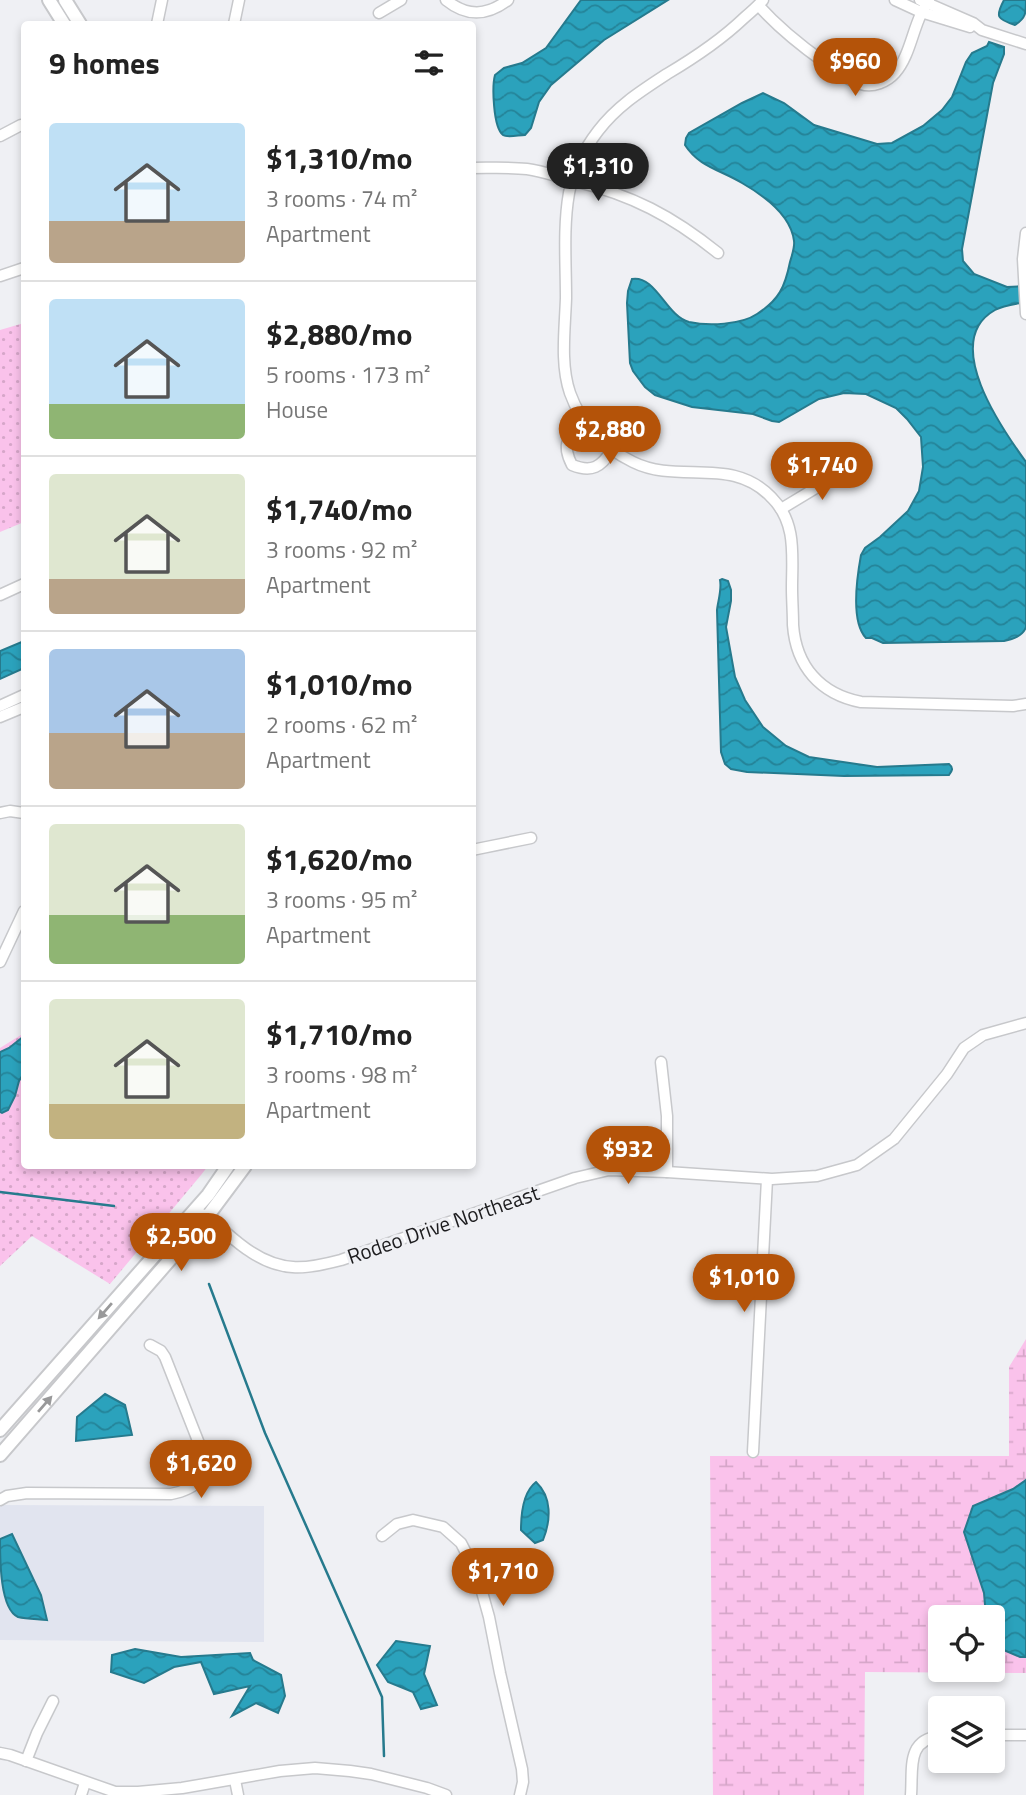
<!DOCTYPE html>
<html lang="en">
<head>
<meta charset="utf-8">
<style>
	body { margin:0; font-family:"Titillium Web",sans-serif; background:#f6f6f6; color:#222; height:100vh; display:flex; flex-direction:column; font-size:26px; white-space:nowrap }
	* { box-sizing:border-box; margin:0 }
	p { font-size:23px; color:#767676 }
	.icon { flex:none; width:38px; height:38px; fill:none; stroke:currentColor; stroke-width:2; stroke-linecap:round; stroke-linejoin:round }
	.map { position:relative; flex:1; overflow:hidden }
	.sheet { position:absolute; left:21px; top:21px; width:455px; height:1148px; display:flex; flex-direction:column; background:#fff; border-radius:7px; box-shadow:0 4px 10px #0003 }
	.sheet>* { flex:none }
	.fabs { position:absolute; left:928px; top:1605px; display:grid; gap:14px }
	.fabs a { display:grid; place-items:center; width:77px; height:77px; border-radius:7px; background:#fff; box-shadow:0 4px 10px #0003; font-size:35px }
	.price { position:absolute; translate:-50% -60px; padding:0 16px; border-radius:24px; background:#b45309; color:#fff; font-size:23px; line-height:46px; filter:drop-shadow(0 2px 4px #0008) }
	.price::after { content:''; position:absolute; left:50%; top:42px; width:21px; height:16px; margin-left:-10px; background:inherit; clip-path:polygon(0 0,100% 0,50% 100%) }
	.price.active { background:#222; color:#fff }
	ul { padding:0; list-style:none }
	li { display:flex; align-items:center; gap:21px; height:175px; padding:0 28px }
	li+li { border-top:2px solid #e0e0e0 }
	li span { display:grid; place-items:center; flex:none; width:196px; height:140px; border-radius:7px; color:#555 }
	li>.icon { margin-inline-start:auto }
	span .icon { width:84px; height:84px; fill:#fffc; stroke-width:1 }
	li b { font-size:30px }
	h2 { display:flex; justify-content:space-between; align-items:center; height:84px; padding:0 28px; font-size:30px }
	.map>svg:first-child { display:block }
	.built { fill:#e1e4ef }
	.grass { fill:url(#grass-dots) }
	.wetland { fill:url(#wetland-marsh); fill-rule:evenodd }
	.water { fill:url(#water-waves); stroke:#267a8d; stroke-width:2 }
	.lines { fill:none; stroke-linecap:round; stroke-linejoin:round }
	.stream { stroke:#267a8d; stroke-width:2.5 }
	.minor-casing { stroke:#c7c8cb; stroke-width:13 }
	.major-casing { stroke:#c7c8cb; stroke-width:16 }
	.minor { stroke:#fff; stroke-width:10 }
	.major { stroke:#fff; stroke-width:12 }
	.oneway { fill:#99999a }
	.labels { text-anchor:middle; dominant-baseline:central; stroke-width:6; stroke-linejoin:round; paint-order:stroke }
	.street-label { font-size:21px; fill:#1c1c1e; stroke:#eff0f4 }
</style>
</head>
<body>
<div class="map">
<svg width="1026" height="1795" viewBox="0 0 1026 1795">
	<defs>
		<pattern id="grass-dots" width="8" height="8" patternUnits="userSpaceOnUse" patternTransform="scale(1.75)"><rect width="8" height="8" fill="#fac2eb"/><path d="M2 2h.1M6 6h.1" fill="none" stroke="#d6a6c9" stroke-width="1.8" stroke-linecap="round"/></pattern>
		<pattern id="wetland-marsh" width="20" height="14" patternUnits="userSpaceOnUse" patternTransform="scale(1.75)"><rect width="20" height="14" fill="#fac2eb"/><path d="M1 5h8M5 5V1M11 12h8M15 12V8" fill="none" stroke="#d6a6c9"/></pattern>
		<pattern id="water-waves" width="16" height="10" patternUnits="userSpaceOnUse" patternTransform="scale(1.75)"><rect width="16" height="10" fill="#2ba2bc"/><path d="M0 5q4-4 8 0t8 0" fill="none" stroke="#248398"/></pattern>
	</defs>
	<rect width="100%" height="100%" fill="#eff0f4"/>
	<polygon class="built" points="1,1505 264,1506 264,1642 0,1640 0,1507"/>
	<g class="grass">
		<polygon points="24,323 24,522 0,532 0,330"/>
		<polygon points="24,1033 24,1166 208,1166 201,1175 110,1284 32,1236 0,1266 0,1048"/>
	</g>
	<path class="wetland" d="M 1026,1339 L 1026,1673 L 865,1672 L 864,1795 L 713,1795 L 710,1456 L 1009,1456 L 1009,1367 ZM 940,1617 L 992,1617 L 992,1670 L 940,1670 Z"/>
	<g class="water">
		<path d="M 581,0 L 668,0 L 604,40 L 551,85 L 539,102 L 531,128 L 525,135 C 519,135 507,138 503,135 C 493,127 492,86 495,75 L 504,68 L 522,63 L 546,48 Z"/>
		<path d="M 1004,0 L 1026,0 C 1026,13 1026,18 1015,25 C 997,19 995,17 1004,0 Z"/>
		<path d="M 989,42 L 1004,47 L 1004,54 L 993,83 L 962,249 L 963,261 L 974,274 L 1007,287 L 1026,286 L 1026,302 C 1016,304 1004,305 995,310 C 940,341 1002,429 1026,462 L 1026,627 C 1023,636 1013,639 1004,641 L 883,643 L 872,638 L 866,638 C 850,621 857,577 861,555 L 865,548 L 880,537 L 908,511 L 919,491 L 923,467 L 921,437 L 907,419 L 896,408 L 866,394 L 844,393 L 819,399 L 779,422 L 772,421 L 753,414 L 692,407 L 655,395 L 645,387 L 633,371 L 630,363 L 627,303 L 628,291 L 632,279 C 656,275 666,316 689,322 C 708,326 741,325 757,314 C 779,300 785,287 790,262 C 792,255 795,247 794,241 C 791,214 763,195 742,183 C 721,170 699,167 685,145 L 686,138 L 689,133 L 742,103 L 763,93 L 784,103 L 814,125 L 877,144 L 892,143 L 923,126 L 942,110 L 952,97 L 966,62 L 972,53 L 987,46 Z"/>
		<path d="M 722,579 L 728,581 L 731,590 L 731,601 L 726,627 L 735,677 L 745,700 L 763,727 L 786,746 L 809,757 L 877,767 L 949,764 C 954,768 952,771 949,775 L 844,776 L 747,772 L 731,769 L 725,764 L 721,752 L 717,610 C 718,601 722,589 720,580 Z"/>
		<polygon points="24,641 24,668 0,679 0,651"/>
		<polygon points="24,1036 24,1073 19,1081 15,1096 8,1110 2,1113 0,1112 0,1052 9,1048"/>
		<polygon points="105,1394 125,1405 132,1435 76,1441 77,1417"/>
		<polygon points="1026,1480 1026,1657 1020,1657 992,1645 992,1617 986,1617 984,1593 964,1532 973,1506 1013,1489"/>
		<path d="M 536,1482 C 552,1497 551,1520 543,1540 L 535,1543 L 521,1530 C 521,1514 523,1492 536,1482 Z"/>
		<path d="M 12,1534 L 41,1595 L 47,1620 C 38,1619 27,1619 18,1617 C 0,1609 0,1560 0,1539 Z"/>
		<polygon points="396,1641 430,1646 424,1674 437,1705 421,1709 413,1692 388,1682 377,1665"/>
		<polygon points="135,1649 181,1657 250,1653 253,1660 281,1675 285,1696 278,1713 256,1703 232,1716 250,1686 214,1694 201,1662 174,1667 144,1683 111,1672 112,1655"/>
	</g>
	<g class="lines">
		<g class="stream">
			<polyline points="0,1192 114,1206"/>
			<polyline points="209,1284 265,1433 382,1697 384,1756"/>
		</g>
		<g class="minor-casing">
			<g id="minor">
				<path d="M 446,0 C 467,17 487,16 508,0"/>
				<path d="M 763,0 C 757,7 751,12 744,18 C 721,40 694,58 667,74 C 641,91 617,106 598,131 C 585,148 573,171 569,193 C 563,227 566,263 566,298 C 565,329 560,364 570,393 C 581,424 604,448 633,462 C 679,485 732,455 772,498 C 797,523 792,556 792,588 C 792,600 793,612 793,625 C 796,666 820,694 861,702 L 1013,706 L 1026,704"/>
				<polyline points="895,0 921,12 970,27"/>
				<polyline points="920,0 973,23 982,30 1026,44"/>
				<path d="M 759,6 C 778,27 800,45 824,62 C 835,70 847,80 861,84 C 873,88 887,82 895,73 C 909,57 912,33 921,14 C 923,9 926,5 929,0"/>
				<polyline points="379,13 401,0"/>
				<polyline points="157,24 162,0"/>
				<polyline points="234,24 239,0"/>
				<polyline points="0,136 21,125"/>
				<path d="M 472,168 C 491,168 509,167 527,169 C 543,171 558,177 574,181 C 632,195 672,216 718,253"/>
				<polyline points="1026,233 1023,259 1026,314"/>
				<polyline points="0,276 24,268"/>
				<path d="M 585,421 C 568,435 561,444 572,465 C 592,473 601,467 612,450"/>
				<polyline points="781,509 849,468"/>
				<polyline points="0,595 24,584"/>
				<polyline points="0,706 24,695"/>
				<polyline points="0,717 24,707"/>
				<polyline points="0,813 10,811 24,813"/>
				<polyline points="472,850 531,838"/>
				<polyline points="0,962 24,911"/>
				<polyline points="661,1062 667,1116 667,1172"/>
				<path d="M 202,1214 C 220,1225 233,1241 251,1252 C 283,1273 307,1269 341,1260 L 575,1178 L 609,1170 L 667,1172 L 772,1179 L 817,1176 L 857,1165 L 894,1139 L 947,1074 L 964,1048 L 983,1035 L 1026,1023"/>
				<polyline points="753,1452 767,1179"/>
				<path d="M 0,1500 L 7,1496 L 27,1493 L 171,1494 C 196,1489 209,1478 202,1451 L 165,1357 L 161,1351 L 150,1345"/>
				<polyline points="382,1536 397,1524 413,1520 443,1527 461,1543 477,1574 489,1617 500,1673 522,1769 523,1782 520,1795"/>
				<polyline points="992,1735 1026,1735"/>
				<polyline points="0,1753 10,1755 115,1792 138,1792 182,1788 280,1771 315,1768 350,1771 371,1774 427,1788 446,1795"/>
				<polyline points="26,1761 37,1733 53,1701"/>
				<polyline points="235,1780 238,1795"/>
				<polyline points="81,1795 85,1783"/>
				<path d="M 911,1795 C 913,1768 906,1740 940,1736"/>
			</g>
		</g>
		<g class="major-casing">
			<g id="major">
				<polyline points="49,0 64,24"/>
				<polyline points="65,0 80,24"/>
				<polyline points="0,1430 208,1195 228,1166"/>
				<polyline points="0,1455 207,1217 245,1166"/>
			</g>
		</g>
		<use href="#minor" class="minor"/>
		<use href="#major" class="major"/>
	</g>
	<defs><path id="oneway-solid" d="M-6-.8H1V-3.2L6.5 0L1 3.2V.8H-6Z" transform="scale(1.75)"/></defs>
	<g class="oneway">
		<use href="#oneway-solid" transform="translate(105 1311) rotate(131)"/>
		<use href="#oneway-solid" transform="translate(45 1404) rotate(-49)"/>
	</g>
	<g class="labels">
		<g class="street-label">
			<text transform="translate(443 1224) rotate(-19)">Rodeo Drive Northeast</text>
		</g>
	</g>
</svg>
<div class="fabs">
<a><svg class="icon" aria-label="locate" viewBox="0 0 24 24"><circle cx="12" cy="12" r="6"/><path d="M12 2v4M12 18v4M2 12h4M18 12h4"/></svg></a>
<a><svg class="icon" aria-label="layers" viewBox="0 0 24 24"><path d="M12 4l9 5-9 5-9-5zM3 14l9 5 9-5"/></svg></a>
</div>
<b class="price" style="left:855px;top:98px">$960</b>
<b class="price active" style="left:598px;top:203px">$1,310</b>
<b class="price" style="left:610px;top:466px">$2,880</b>
<b class="price" style="left:822px;top:502px">$1,740</b>
<b class="price" style="left:628px;top:1186px">$932</b>
<b class="price" style="left:181px;top:1273px">$2,500</b>
<b class="price" style="left:744px;top:1314px">$1,010</b>
<b class="price" style="left:201px;top:1500px">$1,620</b>
<b class="price" style="left:503px;top:1608px">$1,710</b>
<section class="sheet">
<h2>9 homes<svg class="icon" aria-label="filters" viewBox="0 0 24 24"><path d="M4 7h16M4 17h16"/><circle cx="9" cy="7" r="2"/><circle cx="15" cy="17" r="2"/></svg></h2>
<ul>
<li><span style="background:linear-gradient(#bfe0f5 70%,#b9a48a 0)"><svg class="icon" aria-label="home" viewBox="0 0 24 24"><path d="M3 11l9-7 9 7M6 9v11h12V9"/></svg></span><div><b>$1,310/mo</b><p>3 rooms · 74 m²</p><p>Apartment</p></div></li>
<li><span style="background:linear-gradient(#bfe0f5 75%,#8fb573 0)"><svg class="icon" aria-label="home" viewBox="0 0 24 24"><path d="M3 11l9-7 9 7M6 9v11h12V9"/></svg></span><div><b>$2,880/mo</b><p>5 rooms · 173 m²</p><p>House</p></div></li>
<li><span style="background:linear-gradient(#dfe7d0 75%,#b9a48a 0)"><svg class="icon" aria-label="home" viewBox="0 0 24 24"><path d="M3 11l9-7 9 7M6 9v11h12V9"/></svg></span><div><b>$1,740/mo</b><p>3 rooms · 92 m²</p><p>Apartment</p></div></li>
<li><span style="background:linear-gradient(#a9c7e8 60%,#b9a48a 0)"><svg class="icon" aria-label="home" viewBox="0 0 24 24"><path d="M3 11l9-7 9 7M6 9v11h12V9"/></svg></span><div><b>$1,010/mo</b><p>2 rooms · 62 m²</p><p>Apartment</p></div></li>
<li><span style="background:linear-gradient(#dfe7d0 65%,#8fb573 0)"><svg class="icon" aria-label="home" viewBox="0 0 24 24"><path d="M3 11l9-7 9 7M6 9v11h12V9"/></svg></span><div><b>$1,620/mo</b><p>3 rooms · 95 m²</p><p>Apartment</p></div></li>
<li><span style="background:linear-gradient(#dfe7d0 75%,#c2b280 0)"><svg class="icon" aria-label="home" viewBox="0 0 24 24"><path d="M3 11l9-7 9 7M6 9v11h12V9"/></svg></span><div><b>$1,710/mo</b><p>3 rooms · 98 m²</p><p>Apartment</p></div></li>
</ul>
</section>
</div>
</body>
</html>
